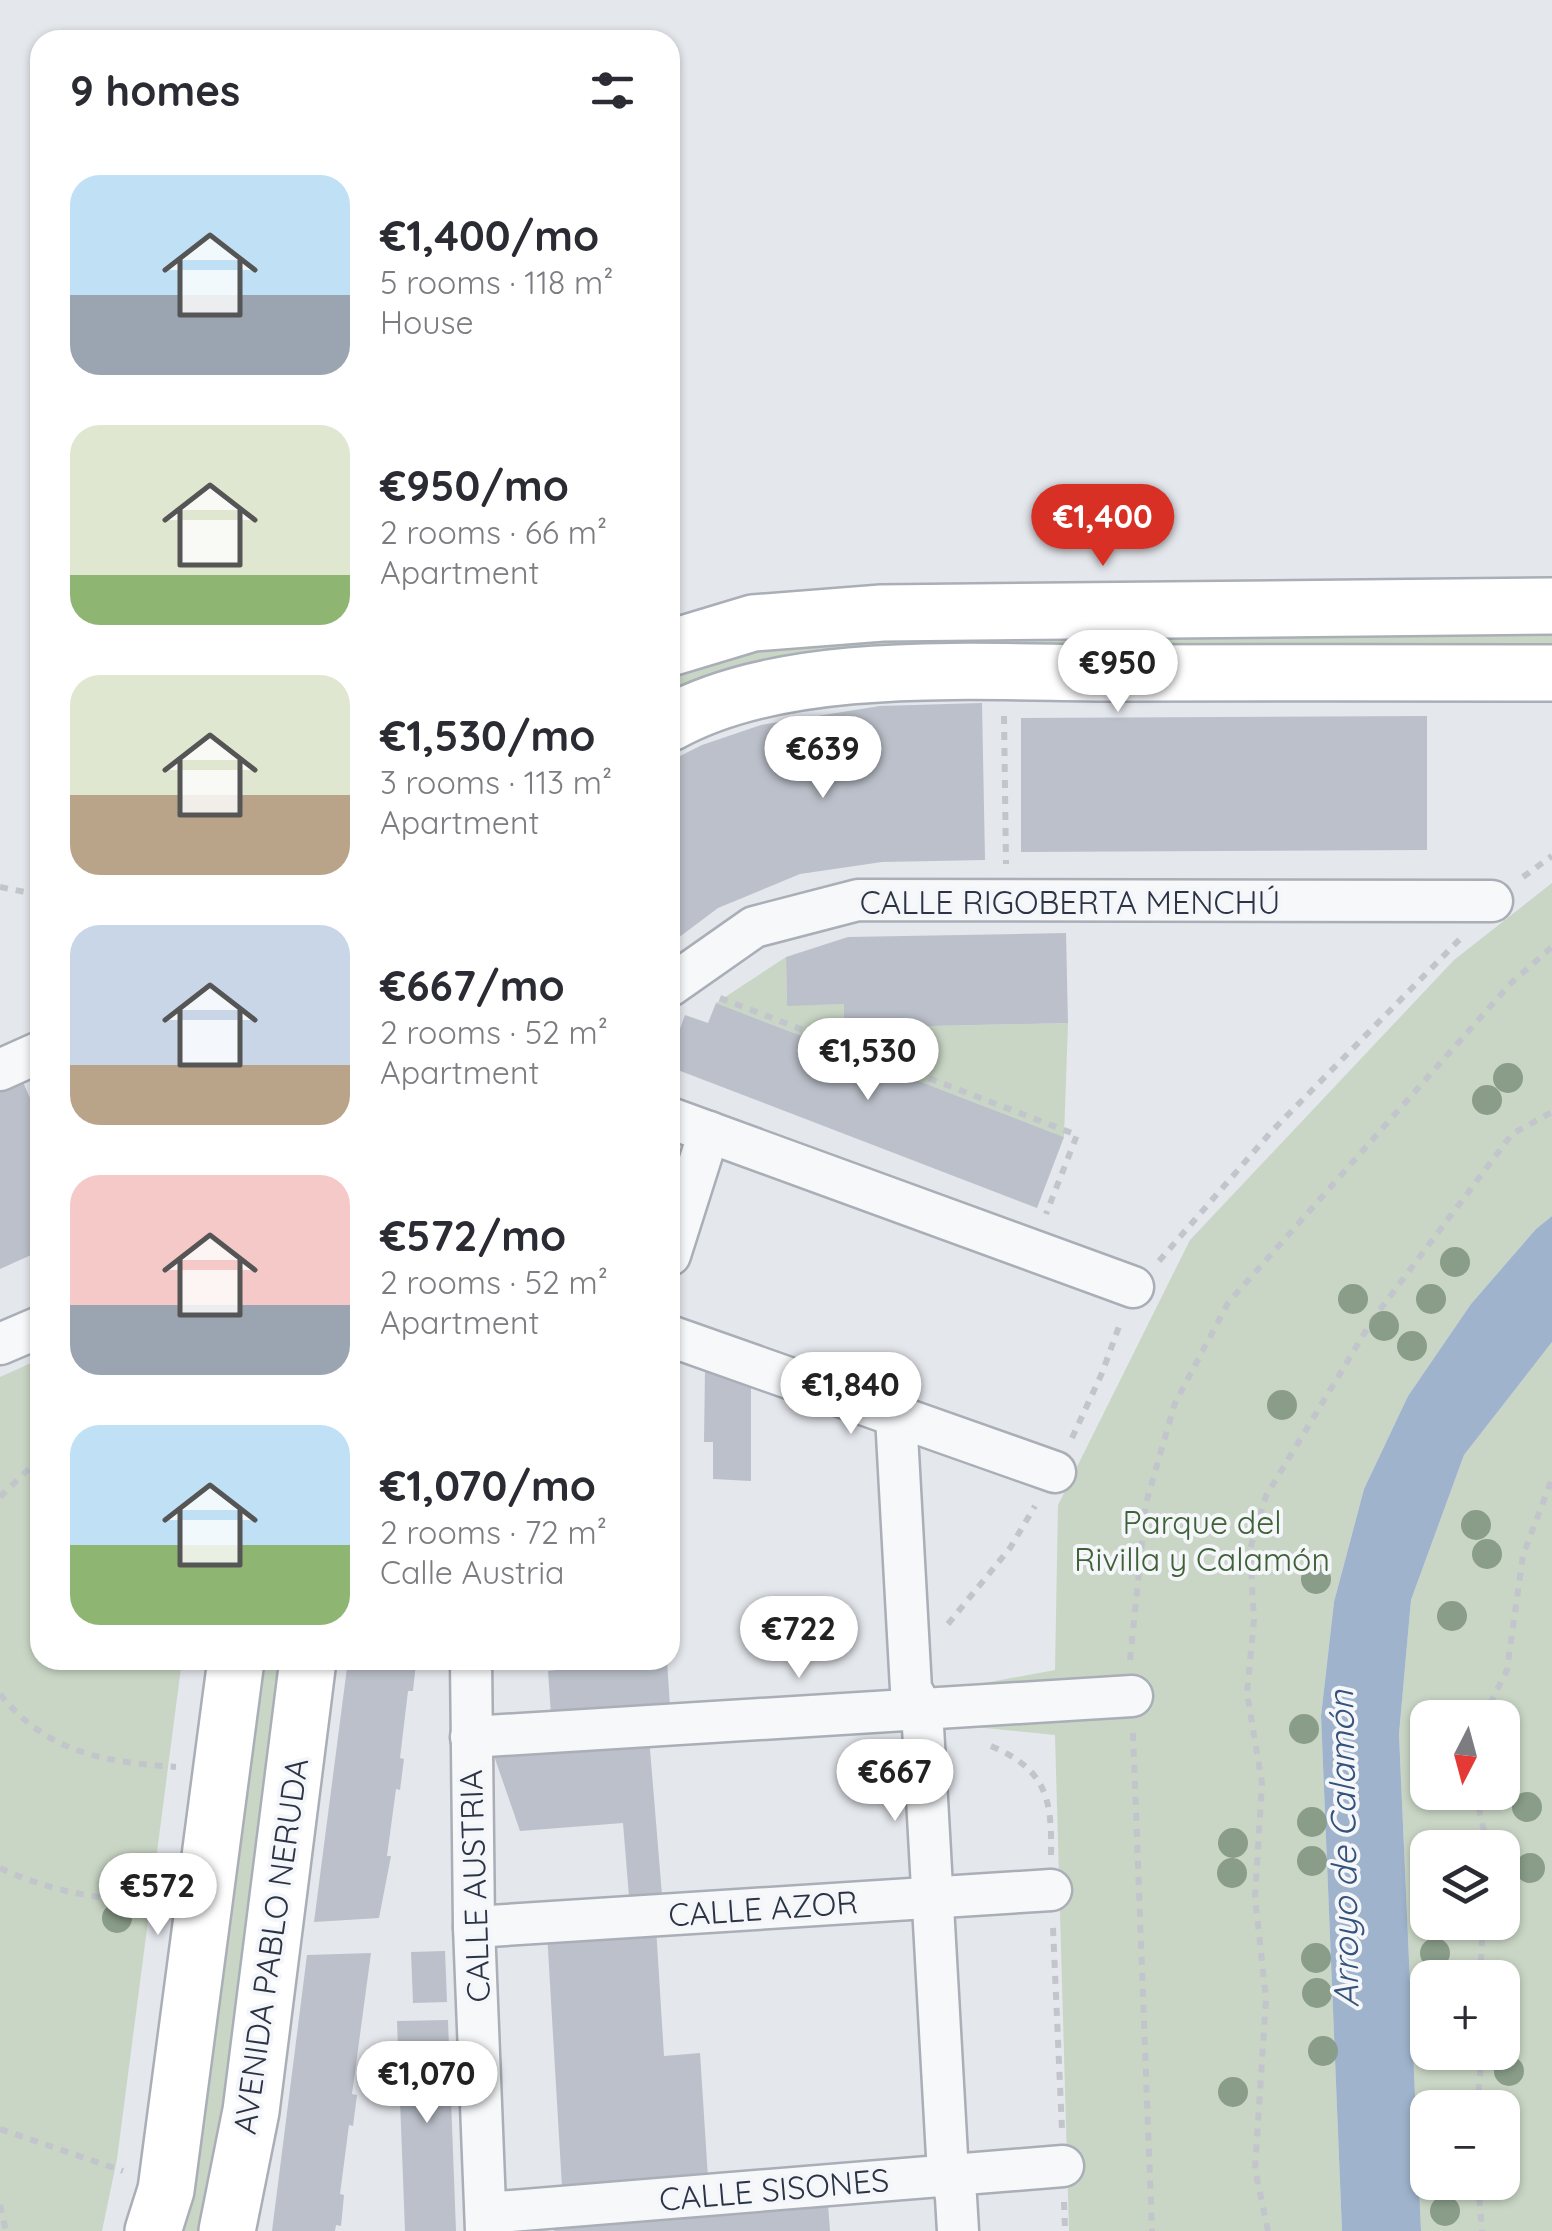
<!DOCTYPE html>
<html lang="en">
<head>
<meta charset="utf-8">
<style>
	body { margin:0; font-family:Quicksand,sans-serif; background:#f2f2f3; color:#2b2b33; height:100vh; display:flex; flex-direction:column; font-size:38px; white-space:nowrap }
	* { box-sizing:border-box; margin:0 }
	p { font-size:32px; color:#7c7c81 }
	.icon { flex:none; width:55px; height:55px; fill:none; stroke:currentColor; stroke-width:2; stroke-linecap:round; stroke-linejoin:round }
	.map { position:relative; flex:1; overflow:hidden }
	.sheet { position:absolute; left:30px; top:30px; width:650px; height:1640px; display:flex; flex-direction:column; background:#fff; border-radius:30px; box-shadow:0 2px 8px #0004 }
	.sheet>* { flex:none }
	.needle { width:65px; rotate:186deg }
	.tools { position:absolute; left:1410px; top:1700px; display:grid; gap:20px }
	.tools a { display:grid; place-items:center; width:110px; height:110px; border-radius:20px; background:#fff; box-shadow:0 2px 8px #0004; font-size:50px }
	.price { position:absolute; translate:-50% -85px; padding:0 22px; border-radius:35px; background:#fff; color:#222; font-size:32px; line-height:65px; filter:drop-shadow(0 2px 5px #0008) }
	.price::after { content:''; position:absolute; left:50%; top:60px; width:30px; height:22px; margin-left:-15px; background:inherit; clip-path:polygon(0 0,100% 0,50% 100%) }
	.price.current { background:#d93025; color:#fff }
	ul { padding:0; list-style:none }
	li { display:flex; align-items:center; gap:30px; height:250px; padding:0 40px }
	li span { display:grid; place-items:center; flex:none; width:280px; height:200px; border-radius:30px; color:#555 }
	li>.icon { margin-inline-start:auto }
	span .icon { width:120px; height:120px; fill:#fffc; stroke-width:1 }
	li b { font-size:42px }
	h2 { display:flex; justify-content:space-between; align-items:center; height:120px; padding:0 40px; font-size:42px }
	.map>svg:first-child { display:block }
	.green { fill:#c9d6c5; fill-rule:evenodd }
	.water { fill:#9fb4cc }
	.building { fill:#bbc0ca }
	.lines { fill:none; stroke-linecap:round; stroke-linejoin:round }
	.minor-casing { stroke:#a9aeb7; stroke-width:45 }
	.secondary-casing { stroke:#a9aeb7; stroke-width:60 }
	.path { stroke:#c2c5cb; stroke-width:6; stroke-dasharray:8 8; stroke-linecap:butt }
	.minor { stroke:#f7f8fa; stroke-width:40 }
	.secondary { stroke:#fff; stroke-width:55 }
	.tree { fill:#899d89 }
	.labels { text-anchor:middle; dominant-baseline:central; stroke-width:8; stroke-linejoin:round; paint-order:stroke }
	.street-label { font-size:32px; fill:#2b3445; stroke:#f4f6f9 }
	.park-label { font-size:32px; fill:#3f6138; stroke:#f4f6f9 }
	.water-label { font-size:35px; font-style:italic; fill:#34527a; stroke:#f4f6f9 }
</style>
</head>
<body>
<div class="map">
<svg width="1552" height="2231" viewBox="0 0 1552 2231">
	<rect width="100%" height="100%" fill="#e4e7ec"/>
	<g class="green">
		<polygon points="1552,628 1552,654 670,699 670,672 763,647 861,634"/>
		<polygon points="1552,883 1552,1216 1536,1229 1471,1304 1408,1396 1364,1489 1334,1602 1321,1716 1342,2231 1069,2231 1055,1735 965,1726 963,1687 1055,1670 1058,1505 1190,1240 1454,960"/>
		<polygon points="786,957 787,1005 844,1004 845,1028 1068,1023 1064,1137 716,1003"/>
		<path d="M 1552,1342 L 1552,2231 L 1421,2231 L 1399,1734 L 1411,1600 L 1464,1455 ZM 1428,1718 L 1502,1718 L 1502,1792 L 1428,1792 ZM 1428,1848 L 1502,1848 L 1502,1922 L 1428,1922 ZM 1428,1978 L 1502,1978 L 1502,2052 L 1428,2052 ZM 1428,2108 L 1502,2108 L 1502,2182 L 1428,2182 Z"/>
		<polygon points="40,1359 40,1660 182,1660 117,2159 102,2231 0,2231 0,1377"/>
		<polygon points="257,1660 290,1660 208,2231 176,2231"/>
	</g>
	<polygon class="water" points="1552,1216 1552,1342 1464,1455 1411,1600 1399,1734 1421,2231 1342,2231 1321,1716 1334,1602 1364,1489 1408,1396 1471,1304 1536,1229"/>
	<g class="building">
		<polygon points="982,703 985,860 882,862 800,874 718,908 670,944 670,761 702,745 761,725 880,706"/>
		<polygon points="1427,716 1427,850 1021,852 1021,718"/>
		<polygon points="1066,933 1068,1023 844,1028 844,1004 787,1006 786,957 848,937"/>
		<polygon points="716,1003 1064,1137 1037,1208 670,1067 670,1056 685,1015 708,1023"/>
		<polygon points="21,1078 40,1120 40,1251 0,1269 0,1087"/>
		<polygon points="705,1369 751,1385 751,1481 713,1479 713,1442 704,1442"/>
		<polygon points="348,1660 412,1660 416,1663 413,1691 408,1691 400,1758 404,1759 400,1790 396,1789 387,1856 391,1856 379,1918 314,1922"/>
		<polygon points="557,1660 667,1660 670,1707 551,1715 548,1671 557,1670"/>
		<polygon points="649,1737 662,1895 629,1897 623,1823 520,1831 492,1750"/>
		<polygon points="656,1927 664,2056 700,2053 708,2178 562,2187 547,1933"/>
		<polygon points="445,1951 447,2002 413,2003 411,1952"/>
		<polygon points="371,1953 352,2094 357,2095 353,2126 349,2125 340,2194 344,2195 341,2226 336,2225 335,2231 272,2231 307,1955"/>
		<polygon points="448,2020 456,2231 405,2231 397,2021"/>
		<polygon points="828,2204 830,2231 554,2231 554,2225"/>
	</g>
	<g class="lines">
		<g class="minor-casing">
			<g id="minor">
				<polyline points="670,986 754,927 858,900 1492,901"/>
				<polyline points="0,1070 40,1052"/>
				<polyline points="670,1118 1133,1287"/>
				<polyline points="670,1255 709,1132"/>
				<polyline points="670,1336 1055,1472"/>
				<polyline points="0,1344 40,1327"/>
				<polyline points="896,1416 911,1689 922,1709 947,2156 956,2197 958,2231"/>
				<polyline points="471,1660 474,1927 486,2231"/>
				<polyline points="471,1737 1132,1696"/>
				<polyline points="474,1927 1051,1890"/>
				<polyline points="486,2213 1063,2166"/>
			</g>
		</g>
		<g class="secondary-casing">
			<g id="secondary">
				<polyline points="670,648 753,623 882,613 1552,606"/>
				<path d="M 670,723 C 789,657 984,673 1119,673 C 1263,672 1408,673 1552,673"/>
				<polyline points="153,2231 166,2190 236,1660"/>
				<polyline points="227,2231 251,2111 308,1660"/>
			</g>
		</g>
		<g class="path">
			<polyline points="1004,716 1006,864"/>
			<polyline points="1523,877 1552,856"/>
			<polyline points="0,887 40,895"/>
			<polyline points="720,998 1077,1135 1046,1214"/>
			<polyline points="1159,1261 1271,1132 1461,938"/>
			<polyline points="1072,1438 1102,1373 1121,1321"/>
			<polyline points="0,1497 40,1458"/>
			<polyline points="948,1624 1010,1548 1035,1506"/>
			<polyline points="1130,1660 1146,1503 1175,1403 1228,1303 1511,983 1552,947"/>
			<path d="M 0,1694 C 47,1753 104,1762 176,1767"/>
			<polyline points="1483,1718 1507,1670 1523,1555 1552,1479"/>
			<polyline points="1133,1733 1152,2231"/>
			<path d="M 991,1746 C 1047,1770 1052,1799 1051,1855"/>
			<polyline points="1475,1792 1488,1848"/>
			<path d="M 0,1868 C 51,1892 103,1900 158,1903"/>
			<polyline points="1053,1928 1062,2130"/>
			<polyline points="1480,1978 1483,1922"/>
			<polyline points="1477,2108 1482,2052"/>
			<polyline points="0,2129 123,2171"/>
			<polyline points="1478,2182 1482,2231"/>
			<polyline points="1064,2202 1065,2231"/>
			<polyline points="0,2205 6,2231"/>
			<polyline points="1268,2231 1255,2169 1266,1999 1255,1897 1262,1783 1247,1693 1254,1620 1250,1549 1266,1496 1373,1319 1512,1134 1552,1112"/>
		</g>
		<use href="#minor" class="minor"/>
		<use href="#secondary" class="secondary"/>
	</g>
	<g class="tree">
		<circle cx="1508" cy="1078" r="15"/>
		<circle cx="1487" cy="1100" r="15"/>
		<circle cx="1455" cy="1262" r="15"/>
		<circle cx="1353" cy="1299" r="15"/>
		<circle cx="1431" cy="1299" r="15"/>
		<circle cx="1384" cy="1326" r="15"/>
		<circle cx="1412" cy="1346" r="15"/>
		<circle cx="1282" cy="1405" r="15"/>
		<circle cx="1476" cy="1525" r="15"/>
		<circle cx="1487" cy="1554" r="15"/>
		<circle cx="1316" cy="1579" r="15"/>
		<circle cx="1452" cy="1616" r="15"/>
		<circle cx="1304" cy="1729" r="15"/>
		<circle cx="1527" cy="1807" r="15"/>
		<circle cx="1312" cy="1822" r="15"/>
		<circle cx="1233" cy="1843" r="15"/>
		<circle cx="1312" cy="1861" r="15"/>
		<circle cx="1530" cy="1868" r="15"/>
		<circle cx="1232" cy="1873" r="15"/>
		<circle cx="117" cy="1918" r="15"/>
		<circle cx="1435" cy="1953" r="15"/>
		<circle cx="1316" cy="1958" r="15"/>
		<circle cx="1317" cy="1993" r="15"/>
		<circle cx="1323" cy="2051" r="15"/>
		<circle cx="1509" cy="2071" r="15"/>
		<circle cx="1233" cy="2092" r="15"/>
		<circle cx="1445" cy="2211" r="15"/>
	</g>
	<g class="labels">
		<g class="street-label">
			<text x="1070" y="902">CALLE RIGOBERTA MENCHÚ</text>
			<text transform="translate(474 1886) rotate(-92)">CALLE AUSTRIA</text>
			<text transform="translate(763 1908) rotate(-4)">CALLE AZOR</text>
			<text transform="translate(270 1946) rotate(-82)">AVENIDA PABLO NERUDA</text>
			<text transform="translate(774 2189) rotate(-5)">CALLE SISONES</text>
		</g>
		<g class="park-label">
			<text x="1202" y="1522">Parque del<tspan x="1202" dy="37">Rivilla y Calamón</tspan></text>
		</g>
		<g class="water-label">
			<text transform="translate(1343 1849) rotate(-91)">Arroyo de Calamón</text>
		</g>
	</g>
</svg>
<div class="tools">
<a><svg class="needle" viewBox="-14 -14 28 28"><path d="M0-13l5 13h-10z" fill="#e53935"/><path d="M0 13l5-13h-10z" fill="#7c7c81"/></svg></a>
<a><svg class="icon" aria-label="layers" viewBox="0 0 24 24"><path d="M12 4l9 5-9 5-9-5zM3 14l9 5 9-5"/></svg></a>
<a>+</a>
<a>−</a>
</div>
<b class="price current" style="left:1103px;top:569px">€1,400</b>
<b class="price" style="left:1118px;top:715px">€950</b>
<b class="price" style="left:823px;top:801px">€639</b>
<b class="price" style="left:868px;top:1103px">€1,530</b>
<b class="price" style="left:851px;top:1437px">€1,840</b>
<b class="price" style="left:799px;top:1681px">€722</b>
<b class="price" style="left:895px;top:1824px">€667</b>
<b class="price" style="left:158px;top:1938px">€572</b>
<b class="price" style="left:427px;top:2126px">€1,070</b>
<section class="sheet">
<h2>9 homes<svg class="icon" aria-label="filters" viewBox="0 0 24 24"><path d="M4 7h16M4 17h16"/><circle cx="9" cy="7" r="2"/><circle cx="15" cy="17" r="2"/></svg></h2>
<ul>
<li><span style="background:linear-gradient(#bfe0f5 60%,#9aa5b1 0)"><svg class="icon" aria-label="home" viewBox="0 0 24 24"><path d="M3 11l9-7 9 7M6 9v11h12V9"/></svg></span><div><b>€1,400/mo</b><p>5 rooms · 118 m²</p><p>House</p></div></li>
<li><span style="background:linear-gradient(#dfe7d0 75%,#8fb573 0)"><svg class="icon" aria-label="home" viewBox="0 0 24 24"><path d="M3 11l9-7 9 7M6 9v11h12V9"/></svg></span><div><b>€950/mo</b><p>2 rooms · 66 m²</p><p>Apartment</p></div></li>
<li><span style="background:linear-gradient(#dfe7d0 60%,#b9a48a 0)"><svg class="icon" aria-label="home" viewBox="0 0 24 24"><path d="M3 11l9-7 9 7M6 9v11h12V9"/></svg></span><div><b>€1,530/mo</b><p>3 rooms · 113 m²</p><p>Apartment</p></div></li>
<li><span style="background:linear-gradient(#c9d6e8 70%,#b9a48a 0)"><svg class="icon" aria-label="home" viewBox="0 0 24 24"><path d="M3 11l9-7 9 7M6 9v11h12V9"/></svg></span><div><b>€667/mo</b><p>2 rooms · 52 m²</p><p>Apartment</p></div></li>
<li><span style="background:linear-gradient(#f6c9c9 65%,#9aa5b1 0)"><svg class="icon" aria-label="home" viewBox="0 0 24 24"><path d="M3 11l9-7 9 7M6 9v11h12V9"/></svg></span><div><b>€572/mo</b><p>2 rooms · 52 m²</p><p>Apartment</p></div></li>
<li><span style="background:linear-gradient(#bfe0f5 60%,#8fb573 0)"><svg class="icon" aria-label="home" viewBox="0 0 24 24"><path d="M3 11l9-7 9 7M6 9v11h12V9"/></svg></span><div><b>€1,070/mo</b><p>2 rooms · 72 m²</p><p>Calle Austria</p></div></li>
</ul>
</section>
</div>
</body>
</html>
